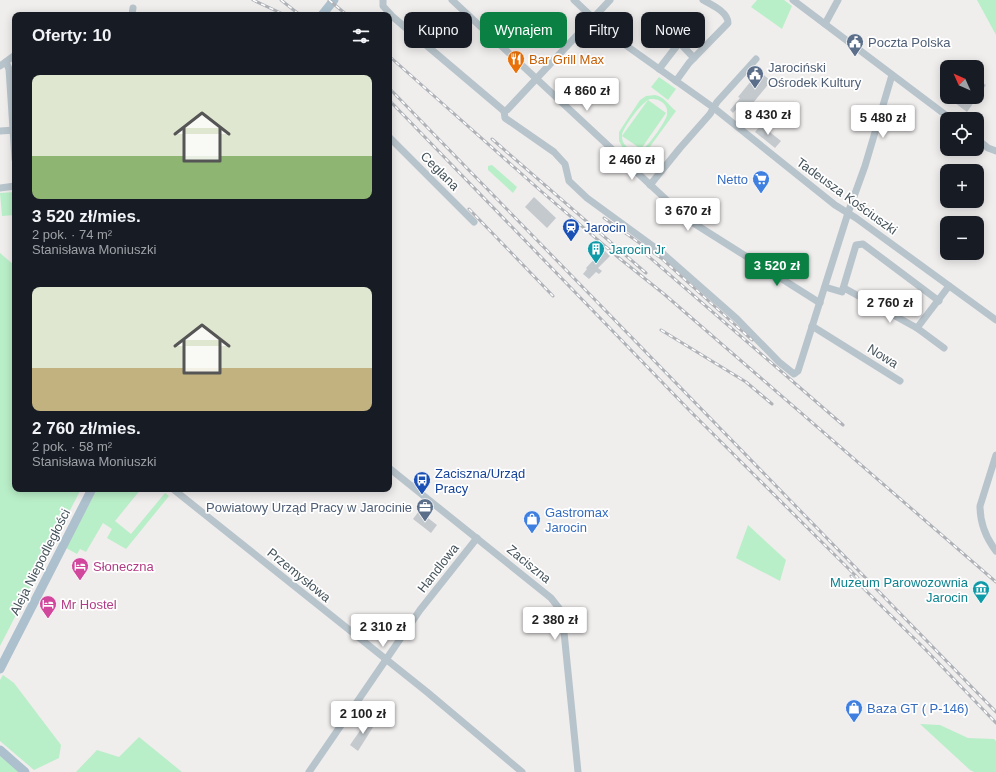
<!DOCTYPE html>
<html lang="pl">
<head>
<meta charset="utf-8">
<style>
	body { margin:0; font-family:Helvetica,sans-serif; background:#242831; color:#f1f3f6; height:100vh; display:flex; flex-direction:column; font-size:15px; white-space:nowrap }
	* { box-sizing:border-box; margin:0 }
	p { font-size:13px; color:#9ea1a6 }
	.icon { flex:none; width:22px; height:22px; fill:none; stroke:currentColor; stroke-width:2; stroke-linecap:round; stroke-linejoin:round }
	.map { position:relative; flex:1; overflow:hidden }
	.panel { position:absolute; left:12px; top:12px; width:380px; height:480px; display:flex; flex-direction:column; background:#171b24; border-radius:8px; box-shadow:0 2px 10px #0003 }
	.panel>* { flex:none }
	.banner { position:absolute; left:404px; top:12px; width:380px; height:36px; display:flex; gap:8px }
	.needle { width:26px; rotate:315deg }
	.fabs { position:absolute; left:940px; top:60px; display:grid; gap:8px }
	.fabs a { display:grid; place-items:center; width:44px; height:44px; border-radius:8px; background:#171b24; box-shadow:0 2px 10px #0003; font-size:20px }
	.price { position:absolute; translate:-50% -34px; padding:0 9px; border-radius:4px; background:#fff; color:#222; font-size:13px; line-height:26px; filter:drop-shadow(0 1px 2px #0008) }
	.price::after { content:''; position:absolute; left:50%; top:24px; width:12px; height:9px; margin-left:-6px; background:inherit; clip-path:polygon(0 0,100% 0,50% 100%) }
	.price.current { background:#0b8043; color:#fff }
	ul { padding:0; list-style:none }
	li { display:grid; align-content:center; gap:8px; height:212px; padding:0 20px }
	li span { display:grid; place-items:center; height:124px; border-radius:8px; color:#555 }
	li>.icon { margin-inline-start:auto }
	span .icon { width:72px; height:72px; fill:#fffc; stroke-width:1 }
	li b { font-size:17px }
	h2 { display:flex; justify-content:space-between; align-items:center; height:48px; padding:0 20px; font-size:17px }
	.pill { padding:0 14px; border-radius:8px; background:#171b24; box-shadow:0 2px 10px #0003; font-size:14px; line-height:36px }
	.pill.current { background:#0b8043; color:#fff }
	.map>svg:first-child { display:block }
	.green { fill:#b9efc8; fill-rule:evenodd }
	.building { fill:#c4c9cd }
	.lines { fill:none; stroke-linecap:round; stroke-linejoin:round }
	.minor { stroke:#b8c4cb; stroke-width:7 }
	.major { stroke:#acc0cd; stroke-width:9 }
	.rail-casing { stroke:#afb3b8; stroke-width:3 }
	.rail { stroke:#fff; stroke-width:1.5; stroke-dasharray:4.5; stroke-linecap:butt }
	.labels { text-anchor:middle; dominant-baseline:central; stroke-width:3.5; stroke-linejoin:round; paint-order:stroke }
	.service-label { font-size:13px; fill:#4e5e75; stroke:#fff; text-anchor:start }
	.food-label { font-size:13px; fill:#c56008; stroke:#fff; text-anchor:start }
	.street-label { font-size:13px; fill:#45535b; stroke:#fff }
	.shop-label { font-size:13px; fill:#366cbe; stroke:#fff; text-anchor:start }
	.transit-label { font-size:13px; fill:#164399; stroke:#fff; text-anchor:start }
	.culture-label { font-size:13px; fill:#0d838f; stroke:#fff; text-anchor:start }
	.hotel-label { font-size:13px; fill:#b23c85; stroke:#fff; text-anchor:start }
</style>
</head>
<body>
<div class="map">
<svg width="996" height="772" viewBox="0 0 996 772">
	<rect width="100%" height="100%" fill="#f0eded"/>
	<g class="green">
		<polygon points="757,0 784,0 792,6 782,29 751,7"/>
		<polygon points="977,0 996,0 996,35"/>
		<polygon points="659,77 676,89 668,100 651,87"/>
		<path d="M 655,95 C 665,97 668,105 676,111 L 641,159 L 624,150 L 619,141 L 619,132 L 640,100 L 646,96 ZM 650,99 C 659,98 669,104 667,115 C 666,121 649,145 644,148 C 634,154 621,147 622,135 C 623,127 642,102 650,99 Z"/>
		<polygon points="648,100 666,113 641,149 622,136"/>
		<polygon points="492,165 517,187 513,193 488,170 488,166"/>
		<polygon points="15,192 15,215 2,216 0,193"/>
		<polygon points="0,253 15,266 15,489 81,489 0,646"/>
		<polygon points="97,489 141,489 115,521 131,534 165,493 169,496 126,549 107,538 112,529 103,523 86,552 80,549 77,554 66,548"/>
		<polygon points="748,525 786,560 780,581 736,558"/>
		<polygon points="3,675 14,683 61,745 59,758 34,770 0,741 0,680"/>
		<polygon points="920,724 940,725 968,738 994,739 996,741 996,772 974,772 970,770"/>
		<polygon points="139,737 182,772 76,772 97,750 119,757"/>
		<polygon points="0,756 19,772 0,772"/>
	</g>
	<g class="building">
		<polygon points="759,71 771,81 753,103 757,106 752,112 747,108 745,111 739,106 733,113 730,110 740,98 738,97"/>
		<polygon points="977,79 986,85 967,112 947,97 977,97"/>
		<polygon points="761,125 781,141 775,148 755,132"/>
		<polygon points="534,197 556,218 547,228 525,207"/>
		<polygon points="605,251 610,256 598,268 602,271 599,274 596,272 589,279 583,274 587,269 586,268 599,254 601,255"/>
		<polygon points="419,511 437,525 431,533 413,519"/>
		<polygon points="368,719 375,724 358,751 350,745"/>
	</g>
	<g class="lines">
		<g class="minor">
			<polyline points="383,0 383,6 393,17 504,111 507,110 610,0"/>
			<polyline points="452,0 687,219 820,303"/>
			<polyline points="574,0 610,34 714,108 835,205 856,218 996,320"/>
			<polyline points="793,0 951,119"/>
			<polyline points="132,15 133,8"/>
			<polyline points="825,24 838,0"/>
			<polyline points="659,27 678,41 694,58"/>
			<polyline points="6,62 9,69 15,159"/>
			<polyline points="0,66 15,55"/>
			<polyline points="659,69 679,43"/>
			<path d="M 676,81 L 689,63 L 728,23 C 728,12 712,5 703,0"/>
			<polyline points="504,111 505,118 554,152 565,164 569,181 587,198 661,252 737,319 779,362 794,374 798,371 848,213 865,166 892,75"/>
			<polyline points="0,131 15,130"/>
			<polyline points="389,137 474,222"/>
			<polyline points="977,139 988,148 996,151"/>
			<polyline points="650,185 680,148 710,114 717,102 756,59"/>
			<polyline points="0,188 15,186"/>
			<polyline points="825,287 842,292 856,245 863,244 939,301"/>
			<polyline points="844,288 917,328 944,348"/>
			<polyline points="812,326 900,381"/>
			<polyline points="917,328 949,286"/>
			<path d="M 996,455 L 980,506 C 980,522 986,538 996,551"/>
			<polyline points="389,468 551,598 562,612 578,772"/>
			<polyline points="173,489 427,692 522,772"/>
			<polyline points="309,772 420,610 477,538"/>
		</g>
		<g class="major">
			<polyline points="322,15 334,0"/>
			<polyline points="0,669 92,489"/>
			<polyline points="0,750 25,772"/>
		</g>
		<g class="rail-casing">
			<g id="rail">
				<polyline points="253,0 285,15"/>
				<polyline points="281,0 300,15"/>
				<polyline points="329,0 347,15"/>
				<polyline points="389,56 542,192 619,258 664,294 996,582"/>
				<polyline points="389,88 996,712"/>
				<polyline points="389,100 691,412 858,578"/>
				<polyline points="492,139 646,273"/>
				<polyline points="469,209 553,296"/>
				<polyline points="604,218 661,258 752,340"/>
				<polyline points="640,249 843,425"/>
				<polyline points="661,330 746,382 772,404"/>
				<polyline points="851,576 925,649 996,723"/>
			</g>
		</g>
		<use href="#rail" class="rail"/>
	</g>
	<defs>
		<g id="civic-pin" transform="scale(0.9)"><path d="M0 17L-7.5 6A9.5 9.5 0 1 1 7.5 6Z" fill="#5c6f8a" stroke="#fff"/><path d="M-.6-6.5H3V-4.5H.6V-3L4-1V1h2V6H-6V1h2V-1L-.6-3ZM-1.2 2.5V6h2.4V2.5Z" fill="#fff"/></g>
		<g id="restaurant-pin" transform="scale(0.9)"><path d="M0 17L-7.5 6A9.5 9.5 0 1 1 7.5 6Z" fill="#e8710a" stroke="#fff"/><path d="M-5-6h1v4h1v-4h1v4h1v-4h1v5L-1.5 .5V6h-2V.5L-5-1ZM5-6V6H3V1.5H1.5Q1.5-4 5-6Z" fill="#fff"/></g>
		<g id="supermarket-pin" transform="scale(0.9)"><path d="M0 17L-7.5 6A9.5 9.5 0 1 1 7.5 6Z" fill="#3f7fe0" stroke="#fff"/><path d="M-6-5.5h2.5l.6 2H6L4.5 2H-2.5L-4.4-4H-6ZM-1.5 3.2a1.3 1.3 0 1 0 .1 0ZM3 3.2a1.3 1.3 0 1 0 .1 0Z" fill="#fff"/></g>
		<g id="station-pin" transform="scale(0.9)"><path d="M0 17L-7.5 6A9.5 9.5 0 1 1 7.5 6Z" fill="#1a4fb4" stroke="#fff"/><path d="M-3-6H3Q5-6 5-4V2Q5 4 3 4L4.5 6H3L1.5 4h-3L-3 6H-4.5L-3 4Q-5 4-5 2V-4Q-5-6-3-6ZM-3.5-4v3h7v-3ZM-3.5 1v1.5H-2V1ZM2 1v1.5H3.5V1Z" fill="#fff"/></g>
		<g id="building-pin" transform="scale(0.9)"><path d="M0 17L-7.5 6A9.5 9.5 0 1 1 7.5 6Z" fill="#0f9aa8" stroke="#fff"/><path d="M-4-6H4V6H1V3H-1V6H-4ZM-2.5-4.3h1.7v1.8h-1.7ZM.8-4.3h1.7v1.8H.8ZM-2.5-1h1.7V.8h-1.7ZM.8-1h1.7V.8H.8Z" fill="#fff"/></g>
		<g id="bus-pin" transform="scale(0.9)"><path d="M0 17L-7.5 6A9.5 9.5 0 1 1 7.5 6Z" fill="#1a4fb4" stroke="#fff"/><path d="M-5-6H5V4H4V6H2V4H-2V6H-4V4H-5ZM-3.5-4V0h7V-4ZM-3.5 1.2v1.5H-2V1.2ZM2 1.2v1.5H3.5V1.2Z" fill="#fff"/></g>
		<g id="office-pin" transform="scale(0.9)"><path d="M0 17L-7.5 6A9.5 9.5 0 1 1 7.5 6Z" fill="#5c6f8a" stroke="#fff"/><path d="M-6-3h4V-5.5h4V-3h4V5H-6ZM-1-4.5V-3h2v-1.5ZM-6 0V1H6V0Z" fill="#fff"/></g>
		<g id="shop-pin" transform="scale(0.9)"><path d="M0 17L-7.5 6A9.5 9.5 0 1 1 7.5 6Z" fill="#3f7fe0" stroke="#fff"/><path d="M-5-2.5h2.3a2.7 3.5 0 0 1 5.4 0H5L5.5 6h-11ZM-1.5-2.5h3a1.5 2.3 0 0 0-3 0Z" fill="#fff"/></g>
		<g id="hotel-pin" transform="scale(0.9)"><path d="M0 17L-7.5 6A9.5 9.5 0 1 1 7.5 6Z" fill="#d1479c" stroke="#fff"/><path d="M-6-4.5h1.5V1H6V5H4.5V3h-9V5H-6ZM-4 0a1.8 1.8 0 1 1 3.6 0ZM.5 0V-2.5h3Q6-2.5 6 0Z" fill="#fff"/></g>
		<g id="museum-pin" transform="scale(0.9)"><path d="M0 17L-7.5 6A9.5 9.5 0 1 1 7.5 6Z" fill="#0f9aa8" stroke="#fff"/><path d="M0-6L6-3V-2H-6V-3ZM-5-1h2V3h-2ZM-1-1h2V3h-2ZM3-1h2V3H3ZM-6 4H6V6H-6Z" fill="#fff"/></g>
	</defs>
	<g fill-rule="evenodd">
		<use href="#civic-pin" x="855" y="42"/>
		<use href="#restaurant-pin" x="516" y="59"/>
		<use href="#civic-pin" x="755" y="74"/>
		<use href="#supermarket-pin" x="761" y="179"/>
		<use href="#station-pin" x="571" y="227"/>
		<use href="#building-pin" x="596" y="249"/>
		<use href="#bus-pin" x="422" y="480"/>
		<use href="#office-pin" x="425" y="507"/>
		<use href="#shop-pin" x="532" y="519"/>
		<use href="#hotel-pin" x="80" y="566"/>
		<use href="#museum-pin" x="981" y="589"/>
		<use href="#hotel-pin" x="48" y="604"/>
		<use href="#shop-pin" x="854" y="708"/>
	</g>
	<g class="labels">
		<g class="service-label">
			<text x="868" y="42">Poczta Polska</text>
			<text x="768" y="67">Jarociński<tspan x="768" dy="15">Ośrodek Kultury</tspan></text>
			<text x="412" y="507" text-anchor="end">Powiatowy Urząd Pracy w Jarocinie</text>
		</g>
		<g class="food-label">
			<text x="529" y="59">Bar Grill Max</text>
		</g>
		<g class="street-label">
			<text transform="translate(440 171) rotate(45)">Ceglana</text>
			<text transform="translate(847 196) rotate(36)">Tadeusza Kościuszki</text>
			<text transform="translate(883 356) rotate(32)">Nowa</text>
			<text transform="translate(40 562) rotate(-63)">Aleja Niepodległości</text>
			<text transform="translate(529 564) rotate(39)">Zaciszna</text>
			<text transform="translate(438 568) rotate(-52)">Handlowa</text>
			<text transform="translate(299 575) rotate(39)">Przemysłowa</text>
		</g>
		<g class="shop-label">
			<text x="748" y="179" text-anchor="end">Netto</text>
			<text x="545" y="512">Gastromax<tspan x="545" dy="15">Jarocin</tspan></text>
			<text x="867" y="708">Baza GT ( P-146)</text>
		</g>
		<g class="transit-label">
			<text x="584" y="227">Jarocin</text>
			<text x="435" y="473">Zaciszna/Urząd<tspan x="435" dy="15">Pracy</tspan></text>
		</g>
		<g class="culture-label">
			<text x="609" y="249">Jarocin Jr</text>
			<text x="968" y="582" text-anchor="end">Muzeum Parowozownia<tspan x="968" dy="15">Jarocin</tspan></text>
		</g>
		<g class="hotel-label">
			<text x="93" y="566">Słoneczna</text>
			<text x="61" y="604">Mr Hostel</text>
		</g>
	</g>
</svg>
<div class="fabs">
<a><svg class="needle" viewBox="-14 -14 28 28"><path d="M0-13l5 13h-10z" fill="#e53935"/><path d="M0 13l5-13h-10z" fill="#9ea1a6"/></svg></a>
<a><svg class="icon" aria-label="locate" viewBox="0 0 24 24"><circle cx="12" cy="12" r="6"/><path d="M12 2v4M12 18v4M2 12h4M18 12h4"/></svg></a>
<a>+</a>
<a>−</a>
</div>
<b class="price" style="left:587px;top:112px">4 860 zł</b>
<b class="price" style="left:768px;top:136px">8 430 zł</b>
<b class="price" style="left:883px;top:139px">5 480 zł</b>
<b class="price" style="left:632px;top:181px">2 460 zł</b>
<b class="price" style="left:688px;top:232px">3 670 zł</b>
<b class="price current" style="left:777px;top:287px">3 520 zł</b>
<b class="price" style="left:890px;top:324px">2 760 zł</b>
<b class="price" style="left:555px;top:641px">2 380 zł</b>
<b class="price" style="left:383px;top:648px">2 310 zł</b>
<b class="price" style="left:363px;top:735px">2 100 zł</b>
<div class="banner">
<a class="pill">Kupno</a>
<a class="pill current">Wynajem</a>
<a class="pill">Filtry</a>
<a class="pill">Nowe</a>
</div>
<section class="panel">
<h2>Oferty: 10<svg class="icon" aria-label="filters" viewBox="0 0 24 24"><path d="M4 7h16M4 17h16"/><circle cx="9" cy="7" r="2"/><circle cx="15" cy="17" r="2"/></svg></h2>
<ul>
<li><span style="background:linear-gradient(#dfe7d0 65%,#8fb573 0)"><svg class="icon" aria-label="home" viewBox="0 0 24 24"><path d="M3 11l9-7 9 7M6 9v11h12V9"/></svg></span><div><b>3 520 zł/mies.</b><p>2 pok. · 74 m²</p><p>Stanisława Moniuszki</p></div></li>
<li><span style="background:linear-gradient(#dfe7d0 65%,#c2b280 0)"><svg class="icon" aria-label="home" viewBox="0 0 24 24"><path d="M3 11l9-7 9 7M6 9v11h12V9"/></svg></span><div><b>2 760 zł/mies.</b><p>2 pok. · 58 m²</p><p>Stanisława Moniuszki</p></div></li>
</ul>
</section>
</div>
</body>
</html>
